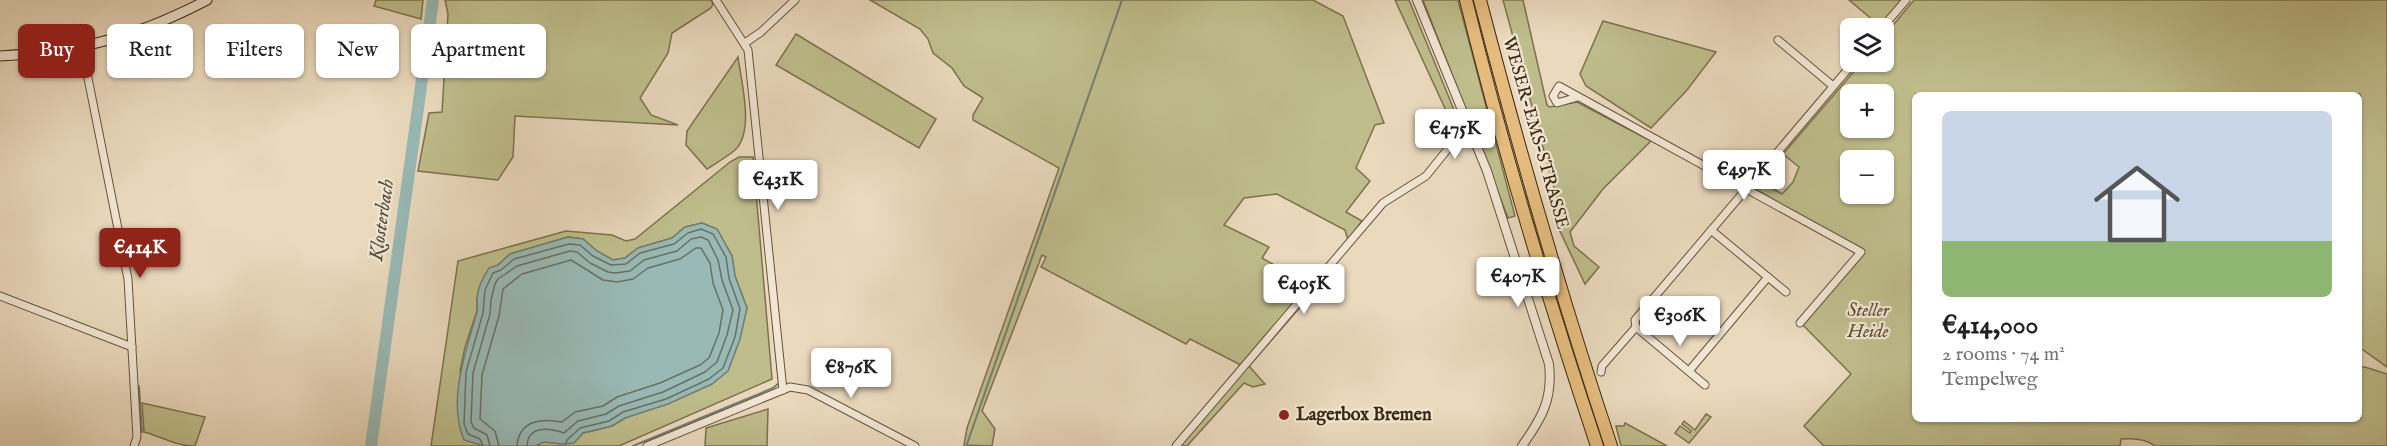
<!DOCTYPE html>
<html lang="en">
<head>
<meta charset="utf-8">
<style>
	body { margin:0; font-family:"IM FELL English",serif; background:#f6f6f6; color:#202124; height:100vh; display:flex; flex-direction:column; font-size:22px; white-space:nowrap }
	* { box-sizing:border-box; margin:0 }
	p { font-size:20px; color:#757577 }
	.icon { flex:none; width:33px; height:33px; fill:none; stroke:currentColor; stroke-width:2; stroke-linecap:round; stroke-linejoin:round }
	.map { position:relative; flex:1; overflow:hidden }
	.sheet { position:absolute; left:1912px; top:92px; width:450px; height:330px; display:flex; flex-direction:column; background:#fff; border-radius:9px; box-shadow:0 2px 4px #0004 }
	.sheet>* { flex:none }
	.guide { position:absolute; left:18px; top:24px; width:570px; height:54px; display:flex; gap:12px }
	.fabs { position:absolute; left:1840px; top:18px; display:grid; gap:12px }
	.fabs a { display:grid; place-items:center; width:54px; height:54px; border-radius:9px; background:#fff; box-shadow:0 2px 4px #0004; font-size:30px }
	.price { position:absolute; translate:-50% -51px; padding:0 14px; border-radius:6px; background:#fff; color:#222; font-size:20px; line-height:39px; filter:drop-shadow(0 2px 3px #0008) }
	.price::after { content:''; position:absolute; left:50%; top:36px; width:18px; height:14px; margin-left:-9px; background:inherit; clip-path:polygon(0 0,100% 0,50% 100%) }
	.price.on { background:#8f2418; color:#fff }
	ul { padding:0; list-style:none }
	li { display:grid; align-content:center; gap:12px; height:318px; padding:0 30px }
	li+li { border-top:2px solid #e0e0e0 }
	li span { display:grid; place-items:center; height:186px; border-radius:9px; color:#555 }
	li>.icon { margin-inline-start:auto }
	span .icon { width:108px; height:108px; fill:#fffc; stroke-width:1 }
	li b { font-size:26px }
	.pill { padding:0 21px; border-radius:9px; background:#fff; box-shadow:0 2px 4px #0004; font-size:21px; line-height:54px }
	.pill.on { background:#8f2418; color:#fff }
	.map>svg:first-child { display:block }
	.green { fill:#bfbd8c; stroke:#7d724e; stroke-width:1.5; fill-rule:evenodd }
	.water { fill:#98b9b5; stroke:#737f73; stroke-width:1.5 }
	.lines { fill:none; stroke-linecap:round; stroke-linejoin:round }
	.shore { stroke:#6a7063; stroke-width:1.5 }
	.stream { stroke:#737f73; stroke-width:2 }
	.river { stroke:#98b9b5; stroke-width:12 }
	.minor-casing { stroke:#67543c; stroke-width:9 }
	.tertiary-casing { stroke:#67543c; stroke-width:10 }
	.secondary-casing { stroke:#3b2811; stroke-width:11 }
	.motorway-casing { stroke:#3b2811; stroke-width:14 }
	.minor { stroke:#f1e6d4; stroke-width:7 }
	.tertiary { stroke:#f1e6d4; stroke-width:8 }
	.secondary { stroke:#f1e6d4; stroke-width:9 }
	.motorway { stroke:#e5bc7e; stroke-width:12 }
	.poi-dot { fill:#8f2418; stroke:#f1e6d4; stroke-width:2 }
	.labels { text-anchor:middle; dominant-baseline:central; stroke-width:4.5; stroke-linejoin:round; paint-order:stroke }
	.street-label { font-size:18px; fill:#3b2811; stroke:#f1e6d4 }
	.park-label { font-size:18px; font-style:italic; fill:#5c4d30; stroke:#f1e6d4 }
	.poi-label { font-size:18px; font-weight:bold; fill:#3b2811; stroke:#f1e6d4; text-anchor:start }
	.water-label { font-size:20px; font-style:italic; fill:#524c3a; stroke:#f1e6d4 }
</style>
</head>
<body>
<div class="map">
<svg width="2387" height="446" viewBox="0 0 2387 446">
	<rect width="100%" height="100%" fill="#ead9bd"/>
	<filter id="stains"><feTurbulence type="fractalNoise" baseFrequency=".00333" numOctaves="4"/><feColorMatrix values="0 0 0 0 .2 0 0 0 0 .09 0 0 0 0 .02 0 0 0 .5 -.17"/></filter>
	<radialGradient id="worn" r=".72"><stop offset=".6" stop-color="#630" stop-opacity="0"/><stop offset="1" stop-color="#630" stop-opacity=".3"/></radialGradient>
	<g class="green">
		<polygon points="376,0 423,0 421,19 374,6"/>
		<polygon points="445,0 711,0 713,4 711,8 672,33 668,53 640,98 651,115 678,125 515,116 513,157 498,180 418,171 429,113 442,112 448,14"/>
		<polygon points="870,0 1313,0 1343,16 1384,123 1375,125 1356,168 1370,181 1346,212 1362,221 1348,240 1345,230 1277,194 1244,198 1224,225 1269,247 1262,258 1316,289 1249,366 1265,384 1253,387 1244,383 1187,446 1173,446 1239,374 1239,364 1190,339 1186,344 1041,267 1046,257 1042,255 982,411 995,429 992,446 964,445 967,428 1059,168 973,120 973,115 983,98 964,86 952,68 933,53 928,39 920,29"/>
		<polygon points="1395,0 1409,0 1459,122 1455,130"/>
		<polygon points="1423,0 1458,0 1515,216 1508,218"/>
		<polygon points="1503,0 1523,0 1547,105 1550,107 1577,102 1651,141 1603,189 1570,232 1574,246 1599,267 1585,284 1557,225 1558,202"/>
		<polygon points="1849,0 1902,0 1880,26"/>
		<path d="M 1914,0 L 2387,0 L 2387,367 L 2363,350 L 2360,350 L 2360,94 L 1916,94 L 1916,418 L 2360,418 L 2360,367 L 2365,367 L 2387,374 L 2387,446 L 2155,446 C 2146,438 2133,438 2121,439 L 2120,446 L 1824,446 L 1804,426 L 1851,374 L 1801,323 L 1864,253 L 1755,189 L 1761,182 L 1782,194 L 1793,182 L 1799,167 L 1783,154 L 1862,62 L 1884,62 L 1884,36 ZM 1851,94 L 1884,94 L 1884,128 L 1851,128 ZM 1851,160 L 1884,160 L 1884,194 L 1851,194 Z"/>
		<polygon points="1603,21 1716,52 1687,90 1651,128 1586,86 1580,74"/>
		<polygon points="796,34 936,119 919,148 776,65"/>
		<path d="M 738,57 C 741,81 755,131 735,150 C 727,157 716,163 707,169 L 686,145 L 687,131 Z"/>
		<polygon points="739,157 753,157 772,379 619,446 535,446 544,442 562,444 583,433 612,426 625,418 712,384 747,308 735,276 732,256 717,229 702,223 685,227 672,238 638,248 625,258 613,260 597,251 583,239 568,237 510,254 498,265 477,299 477,311 465,347 460,371 480,444 484,446 431,446 458,261 566,231 612,235 626,241 635,239 730,162"/>
		<path d="M 142,403 L 205,417 L 195,446 C 175,446 163,437 144,432 Z"/>
		<polygon points="768,409 767,446 705,446 706,428"/>
		<polygon points="1706,414 1711,417 1689,443 1675,433 1680,426 1690,433 1691,431 1682,424 1684,421 1695,430"/>
		<polygon points="1625,423 1667,446 1621,446 1616,426 1624,426"/>
	</g>
	<path class="water" d="M 702,223 L 717,229 L 732,256 L 735,276 L 747,308 L 740,339 L 728,371 L 712,384 L 668,404 L 625,418 L 612,426 L 583,433 L 574,443 L 562,444 L 544,442 L 535,446 L 484,446 L 464,440 C 447,401 466,351 477,312 C 478,308 477,303 477,298 C 478,286 483,278 489,268 L 498,265 L 510,254 L 568,237 L 583,239 L 597,251 L 613,260 L 625,258 L 638,248 L 672,238 L 685,227 Z"/>
	<g class="lines">
		<g class="shore">
			<polyline points="483,446 480,439 468,434 464,424 466,372 483,313 485,290 493,273 501,270 514,259 569,244 580,245 593,256 611,265 626,264 640,253 674,244 688,233 701,229 713,234 726,257 729,278 740,309 735,337 723,368 709,379 666,399 623,412 609,421 580,428 567,440 565,446"/>
			<path d="M 490,446 L 487,435 L 474,428 L 471,422 L 473,373 L 490,314 L 491,300 L 495,284 L 498,279 L 517,266 L 570,251 L 577,252 L 590,263 L 608,272 L 615,273 L 630,271 L 644,260 L 677,251 L 691,239 L 701,237 L 708,240 L 718,260 L 722,280 L 733,310 L 727,335 L 717,362 L 705,372 L 663,392 L 619,406 L 606,414 L 578,421 L 564,433 C 549,428 528,425 527,446"/>
			<path d="M 499,446 L 495,431 L 480,419 L 482,375 L 499,316 L 503,289 L 522,274 L 571,260 L 603,280 L 617,282 L 633,279 L 648,268 L 680,259 L 696,248 L 701,248 L 710,263 L 713,283 L 723,310 L 719,333 L 709,358 L 700,365 L 660,383 L 617,397 L 603,406 L 575,412 L 562,422 C 542,418 519,420 517,446"/>
		</g>
		<g class="stream">
			<polyline points="139,386 142,432"/>
			<polyline points="967,444 1122,0"/>
			<polyline points="633,446 773,388 779,383 773,323"/>
		</g>
		<polyline class="river" points="371,446 433,0"/>
		<g class="minor-casing">
			<g id="minor">
				<polyline points="716,0 748,50 783,390"/>
				<polyline points="1882,28 1906,0"/>
				<polyline points="1778,40 1833,86"/>
				<polyline points="745,43 761,32 795,0"/>
				<polyline points="82,48 128,279 137,437 134,446"/>
				<path d="M 1578,97 L 1557,103 L 1553,96 L 1559,86 C 1660,141 1761,196 1861,252 L 1800,323"/>
				<polyline points="1711,230 1786,292"/>
				<polyline points="0,296 132,347"/>
				<polyline points="1689,371 1768,277"/>
				<polyline points="1601,372 1602,366 1636,327"/>
				<polyline points="1705,385 1636,327 1635,320 1854,62"/>
				<polyline points="647,446 790,387 808,390 915,446"/>
				<polyline points="1176,446 1383,203 1426,176 1459,135 1470,128"/>
			</g>
		</g>
		<g class="tertiary-casing">
			<path id="tertiary" d="M 1417,0 L 1487,171 L 1549,364 C 1553,399 1542,418 1522,446"/>
		</g>
		<g class="secondary-casing">
			<path id="secondary" d="M 0,56 C 82,51 134,38 207,0"/>
		</g>
		<g class="motorway-casing">
			<g id="motorway">
				<path d="M 1466,0 C 1503,150 1548,299 1597,446"/>
				<path d="M 1480,0 C 1519,150 1562,299 1611,446"/>
			</g>
		</g>
		<use href="#minor" class="minor"/>
		<use href="#tertiary" class="tertiary"/>
		<use href="#secondary" class="secondary"/>
		<use href="#motorway" class="motorway"/>
	</g>
	<circle class="poi-dot" cx="1284" cy="415" r="6"/>
	<g class="labels">
		<g class="street-label">
			<text transform="translate(1535 133) rotate(74)">WESER-EMS-STRASSE</text>
		</g>
		<g class="park-label">
			<text x="1868" y="311">Steller<tspan x="1868" dy="21">Heide</tspan></text>
		</g>
		<g class="poi-label">
			<text x="1296" y="415">Lagerbox Bremen</text>
		</g>
		<g class="water-label">
			<text transform="translate(382 220) rotate(-82)">Klosterbach</text>
		</g>
	</g>
	<rect width="100%" height="100%" filter="url(#stains)"/>
	<rect width="100%" height="100%" fill="url(#worn)"/>
</svg>
<div class="fabs">
<a><svg class="icon" aria-label="layers" viewBox="0 0 24 24"><path d="M12 4l9 5-9 5-9-5zM3 14l9 5 9-5"/></svg></a>
<a>+</a>
<a>−</a>
</div>
<b class="price" style="left:1455px;top:160px">€475K</b>
<b class="price" style="left:1744px;top:201px">€497K</b>
<b class="price" style="left:778px;top:211px">€431K</b>
<b class="price on" style="left:140px;top:279px">€414K</b>
<b class="price" style="left:1518px;top:308px">€407K</b>
<b class="price" style="left:1304px;top:315px">€405K</b>
<b class="price" style="left:1680px;top:347px">€306K</b>
<b class="price" style="left:851px;top:399px">€876K</b>
<div class="guide">
<a class="pill on">Buy</a>
<a class="pill">Rent</a>
<a class="pill">Filters</a>
<a class="pill">New</a>
<a class="pill">Apartment</a>
</div>
<section class="sheet">
<ul>
<li><span style="background:linear-gradient(#c9d6e8 70%,#8fb573 0)"><svg class="icon" aria-label="home" viewBox="0 0 24 24"><path d="M3 11l9-7 9 7M6 9v11h12V9"/></svg></span><div><b>€414,000</b><p>2 rooms · 74 m²</p><p>Tempelweg</p></div></li>
</ul>
</section>
</div>
</body>
</html>
